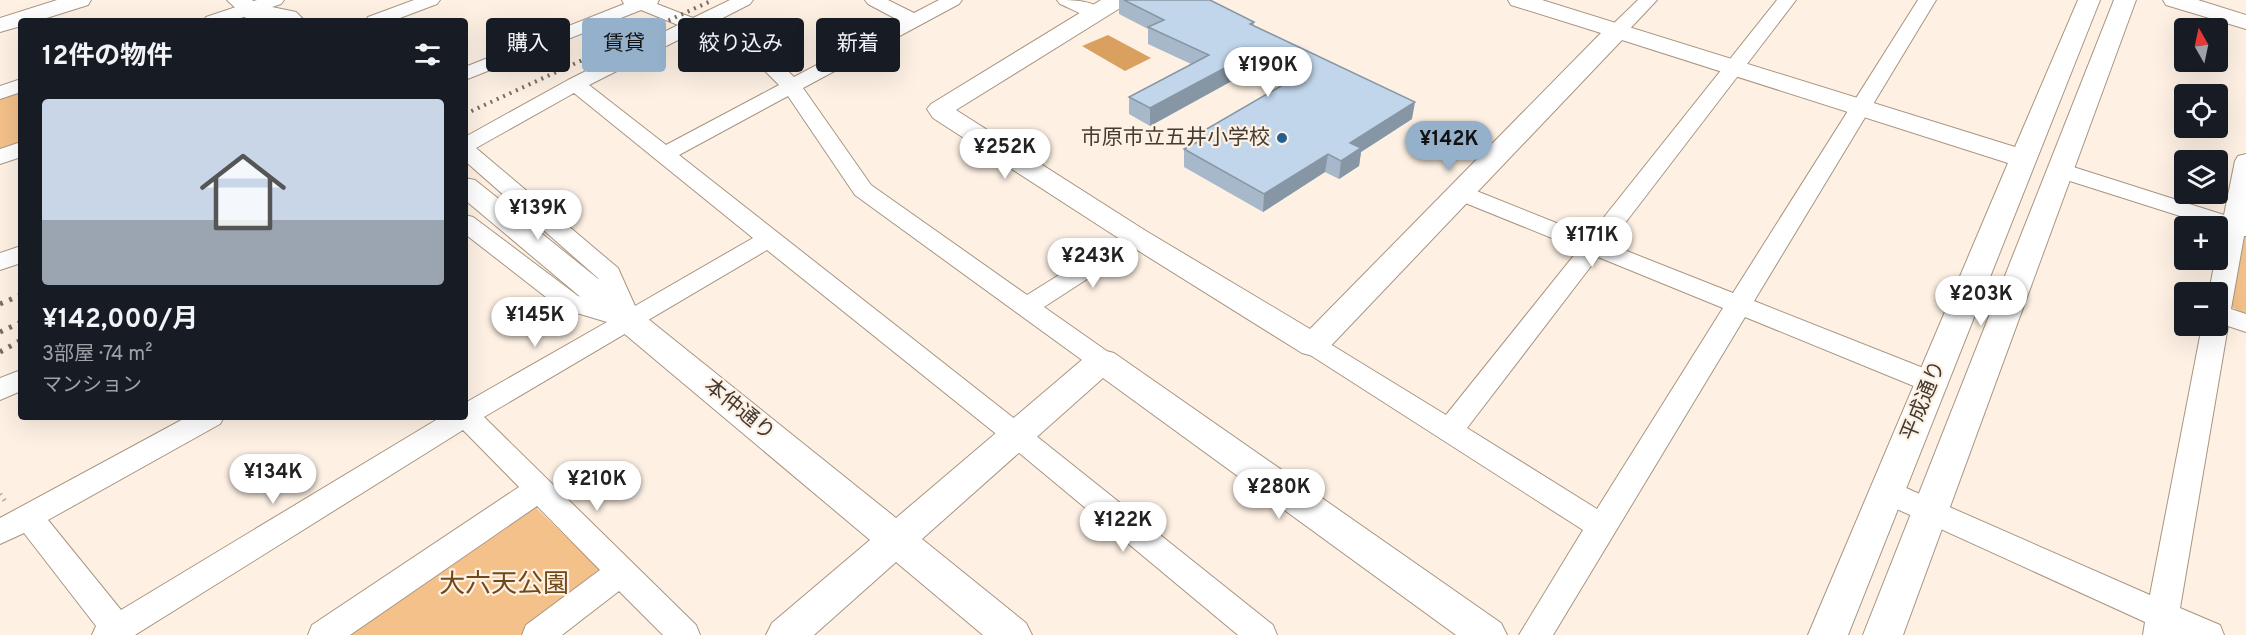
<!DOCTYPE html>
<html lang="ja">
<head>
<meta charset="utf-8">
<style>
	body { margin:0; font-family:Overpass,"Noto Sans JP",sans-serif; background:#20242c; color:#f1f3f6; height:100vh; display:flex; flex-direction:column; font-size:22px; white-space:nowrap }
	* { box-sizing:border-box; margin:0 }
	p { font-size:20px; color:#9ea1a6 }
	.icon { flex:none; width:33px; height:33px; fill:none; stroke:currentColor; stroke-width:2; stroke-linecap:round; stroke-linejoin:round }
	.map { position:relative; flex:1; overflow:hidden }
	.panel { position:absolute; left:18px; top:18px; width:450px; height:402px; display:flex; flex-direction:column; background:#171b24; border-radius:6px; box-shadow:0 6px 24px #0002 }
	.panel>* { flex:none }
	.top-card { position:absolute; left:486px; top:18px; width:570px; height:54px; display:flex; gap:12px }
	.needle { width:39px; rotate:351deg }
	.fabs { position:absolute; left:2174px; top:18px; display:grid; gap:12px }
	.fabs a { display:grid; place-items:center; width:54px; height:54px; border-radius:6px; background:#171b24; box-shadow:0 6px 24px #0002; font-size:30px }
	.price { position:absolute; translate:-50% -51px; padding:0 14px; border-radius:21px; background:#fff; color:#222; font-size:20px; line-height:39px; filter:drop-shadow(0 2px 3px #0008) }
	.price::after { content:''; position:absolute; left:50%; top:36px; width:18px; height:14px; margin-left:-9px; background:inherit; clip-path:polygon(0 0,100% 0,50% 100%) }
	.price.on { background:#94b0ca; color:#111 }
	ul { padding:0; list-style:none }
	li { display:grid; align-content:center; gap:12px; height:318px; padding:0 24px }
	li span { display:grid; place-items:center; height:186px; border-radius:6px; color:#555 }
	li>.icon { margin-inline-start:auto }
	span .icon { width:108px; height:108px; fill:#fffc; stroke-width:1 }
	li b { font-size:26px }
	h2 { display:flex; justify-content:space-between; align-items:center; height:72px; padding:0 24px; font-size:26px }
	.tag { padding:0 21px; border-radius:6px; background:#171b24; box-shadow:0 6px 24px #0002; font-size:21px; line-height:54px }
	.tag.on { background:#94b0ca; color:#111 }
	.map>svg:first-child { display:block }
	.green { fill:#f3c189 }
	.water { fill:#d9a05f }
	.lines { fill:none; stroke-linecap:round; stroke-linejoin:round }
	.minor-casing { stroke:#a89581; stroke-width:2 }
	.tertiary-casing { stroke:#a89581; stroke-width:2 }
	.path { stroke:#b3a89d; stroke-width:4.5; stroke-dasharray:1.5 5; stroke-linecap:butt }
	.minor { fill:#fff; fill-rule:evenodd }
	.tertiary { fill:#fff; fill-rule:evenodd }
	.rail-far1 { stroke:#786e64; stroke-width:4; stroke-dasharray:2 5; stroke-linecap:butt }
	.rail { stroke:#786e64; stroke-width:5; stroke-dasharray:3 7; stroke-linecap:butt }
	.wall { fill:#a6b8ca }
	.shaded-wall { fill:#8796a4 }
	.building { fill:#c1d6eb; stroke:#8796a4; stroke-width:1.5 }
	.poi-dot { fill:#235e95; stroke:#fef1e4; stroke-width:2 }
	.labels { text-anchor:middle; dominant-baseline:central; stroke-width:4.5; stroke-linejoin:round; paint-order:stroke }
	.poi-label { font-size:21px; fill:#433b32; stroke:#fef1e4; text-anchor:end }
	.street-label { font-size:21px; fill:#433b32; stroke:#fef1e4 }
	.near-park-label { font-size:26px; fill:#6f4918; stroke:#fef1e4 }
</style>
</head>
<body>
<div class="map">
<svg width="2246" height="635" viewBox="0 0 2246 635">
	<rect width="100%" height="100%" fill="#fef1e4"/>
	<g class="green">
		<polygon points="21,92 21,145 0,153 0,99"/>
		<polygon points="2240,235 2246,235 2246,315 2230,306"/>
		<polygon points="532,504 602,572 521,635 343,635"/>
	</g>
	<polygon class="water" points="1108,35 1151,58 1125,71 1082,46"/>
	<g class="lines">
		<g class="minor-casing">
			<g id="minor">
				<polygon points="257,0 284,0 281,4 272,7 296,12 305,21 284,21 250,15 231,21 204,21 206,17"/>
				<polygon points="414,0 440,0 437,4 392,21 366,21 368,17"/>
				<path d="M 622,0 L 659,0 L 657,4 L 693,18 L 730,0 L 753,0 L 750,4 L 709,25 L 761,45 L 794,77 L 900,21 L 868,4 L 865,0 L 888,0 L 914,13 L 939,0 L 962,0 L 959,4 L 803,88 L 871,185 L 1027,295 L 1128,232 L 1136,230 L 1144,232 L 1148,237 L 1144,242 L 1044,307 L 1111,354 L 1115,361 L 1111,368 L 1102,370 L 1093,368 L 855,195 L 788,96 L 679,155 L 1025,427 L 1273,625 L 1277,635 L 1238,635 L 1005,441 L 767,250 L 484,417 L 696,625 L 700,635 L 663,635 L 619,591 L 562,635 L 522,635 L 526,625 L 600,570 L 537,506 L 350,635 L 308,635 L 312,625 L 519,487 L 463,430 L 135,635 L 92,635 L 96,626 L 24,533 L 0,544 L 0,518 L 187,417 L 224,417 L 220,424 L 48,520 L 121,610 L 441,417 L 465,417 L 465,403 L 607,322 L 560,308 L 465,234 L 465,215 L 473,217 L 578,296 L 610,305 L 598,278 L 465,161 L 465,137 L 568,80 L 678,25 L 641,10 L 465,80 L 465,67 L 624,4 ZM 694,32 L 747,53 L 779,85 L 666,145 L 589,85 ZM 574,93 L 753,238 L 635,306 L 618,268 L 476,148 Z"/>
				<path d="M 1057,0 C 1073,0 1095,0 1106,13 L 1104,17 C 1089,21 1073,9 1060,4 Z"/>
				<polygon points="1638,0 1657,0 1624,35 1610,35 1607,31 1610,27"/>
				<path d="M 1777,0 L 1796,0 L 1609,244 L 1733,293 L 1918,0 L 1936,0 L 1754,301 L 1941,375 L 1944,382 L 1941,389 L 1931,392 L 1921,389 L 1745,317 L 1553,635 L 1519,635 L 1583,530 L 1304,351 L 1300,345 L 1304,339 L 1313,336 L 1322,339 L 1446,415 L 1579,249 L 1453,198 L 1450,193 L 1453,188 L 1461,186 L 1469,188 L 1589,236 ZM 1598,257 L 1723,308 L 1597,509 L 1467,428 Z"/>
				<polygon points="21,79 21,92 0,99 0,86"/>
				<polygon points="21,142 21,157 0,164 0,149"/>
				<polygon points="2246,154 2246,236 2244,236 2231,309 2246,314 2246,332 2228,326 2180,608 2220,625 2224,635 2143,635 2145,622 1877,500 1872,492 1877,484 1887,481 1897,484 2150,595 2202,326 2217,326 2217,292 2209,292 2221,229 2051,175 2048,170 2051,165 2059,163 2067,165 2224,215 2235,161 2238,156"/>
				<polygon points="21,246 21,263 0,270 0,253"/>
				<polygon points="21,370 21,391 0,400 0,378"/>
			</g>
		</g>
		<g class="tertiary-casing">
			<g id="tertiary">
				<polygon points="57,0 91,0 88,5 37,21 21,21 21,26 0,32 0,18"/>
				<polygon points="227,0 252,0 275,21 249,21"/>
				<polygon points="1101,0 1128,0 1125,5 956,110 1146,231 1310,329 1601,33 1511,5 1508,0 1542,0 2015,147 2078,0 2100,0 1848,635 1808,635 2008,163 1622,40 1324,353 1313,356 1302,353 1126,243 933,118 927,109 931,104"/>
				<polygon points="2114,0 2136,0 1903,635 1863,635"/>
				<polygon points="2163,0 2198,0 2246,15 2246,29 2166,5"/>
				<polygon points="465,178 475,180 896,518 1090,353 1102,350 1114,353 1501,623 1507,635 1456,635 1103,378 922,539 1026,623 1032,635 983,635 896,562 814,635 766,635 772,623 870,540 465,200"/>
			</g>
		</g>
		<polyline class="path" points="0,494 5,501 9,500"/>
		<use href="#minor" class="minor"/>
		<use href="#tertiary" class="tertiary"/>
		<polyline class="rail-far1" points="465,114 713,0"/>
		<g class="rail">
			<polyline points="0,304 21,295"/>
			<polyline points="0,332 21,322"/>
			<polyline points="0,352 21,340"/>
		</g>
	</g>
	<polygon class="wall" points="1119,0 1210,0 1254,22 1254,26 1412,119 1361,152 1359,166 1339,179 1325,172 1263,212 1184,167 1184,149 1197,142 1198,134 1290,81 1259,66 1150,126 1129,114 1129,97 1191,64 1148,44 1148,29 1119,14"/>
	<g class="shaded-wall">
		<polygon points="1260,49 1259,66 1150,126 1150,108"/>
		<polygon points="1415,102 1412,119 1361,152 1359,166 1339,179 1341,161 1350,143"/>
		<polygon points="1328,154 1325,172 1263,212 1264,194"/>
	</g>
	<polygon class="building" points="1124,0 1210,0 1254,22 1250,24 1415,102 1350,143 1361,148 1341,161 1328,154 1264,194 1184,149 1205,138 1198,134 1307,71 1260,49 1150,108 1129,97 1209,55 1148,27 1164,20"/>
	<circle class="poi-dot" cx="1282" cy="138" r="6"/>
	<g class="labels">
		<g class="poi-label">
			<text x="1270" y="138">市原市立五井小学校</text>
		</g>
		<g class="street-label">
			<text transform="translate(1924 401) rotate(-68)">平成通り</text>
			<text transform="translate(739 410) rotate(39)">本仲通り</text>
		</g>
		<g class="near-park-label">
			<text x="504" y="585">大六天公園</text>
		</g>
	</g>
</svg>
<div class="fabs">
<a><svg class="needle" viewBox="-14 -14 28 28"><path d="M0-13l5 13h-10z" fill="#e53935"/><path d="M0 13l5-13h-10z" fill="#9ea1a6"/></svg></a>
<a><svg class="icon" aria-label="locate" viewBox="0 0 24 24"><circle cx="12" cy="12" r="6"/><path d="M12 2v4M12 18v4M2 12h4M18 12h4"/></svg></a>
<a><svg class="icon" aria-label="layers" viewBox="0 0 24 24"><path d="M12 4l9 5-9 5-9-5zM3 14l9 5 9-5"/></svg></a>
<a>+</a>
<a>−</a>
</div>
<b class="price" style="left:1268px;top:98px">¥190K</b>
<b class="price on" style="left:1449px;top:172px">¥142K</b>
<b class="price" style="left:1005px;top:180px">¥252K</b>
<b class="price" style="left:538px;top:241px">¥139K</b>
<b class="price" style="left:1592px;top:268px">¥171K</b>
<b class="price" style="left:1093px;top:289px">¥243K</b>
<b class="price" style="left:1981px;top:327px">¥203K</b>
<b class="price" style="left:535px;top:348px">¥145K</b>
<b class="price" style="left:273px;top:505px">¥134K</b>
<b class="price" style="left:597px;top:512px">¥210K</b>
<b class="price" style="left:1279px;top:520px">¥280K</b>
<b class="price" style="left:1123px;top:553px">¥122K</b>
<div class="top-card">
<a class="tag">購入</a>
<a class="tag on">賃貸</a>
<a class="tag">絞り込み</a>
<a class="tag">新着</a>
</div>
<section class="panel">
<h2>12件の物件<svg class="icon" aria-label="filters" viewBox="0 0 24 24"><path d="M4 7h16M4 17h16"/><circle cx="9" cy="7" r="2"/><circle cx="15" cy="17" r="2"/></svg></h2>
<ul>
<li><span style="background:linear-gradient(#c9d6e8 65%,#9aa5b1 0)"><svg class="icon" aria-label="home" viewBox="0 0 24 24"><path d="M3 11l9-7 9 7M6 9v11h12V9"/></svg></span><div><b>¥142,000/月</b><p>3部屋 · 74 m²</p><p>マンション</p></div></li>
</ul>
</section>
</div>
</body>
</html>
